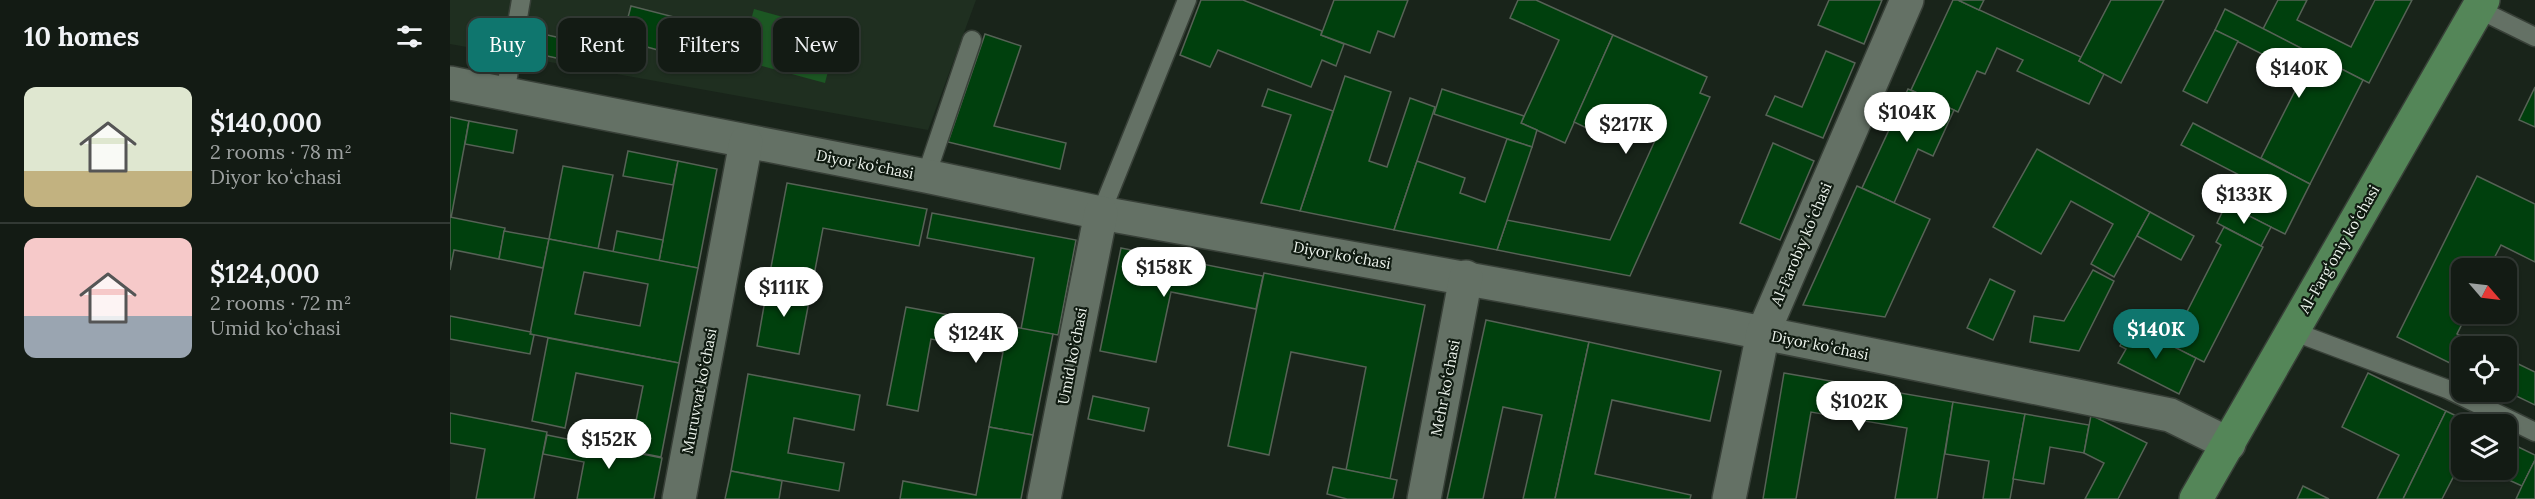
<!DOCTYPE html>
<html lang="en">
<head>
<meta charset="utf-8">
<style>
	body { margin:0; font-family:Lora,serif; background:#1c241d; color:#f1f3f6; height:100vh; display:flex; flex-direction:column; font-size:22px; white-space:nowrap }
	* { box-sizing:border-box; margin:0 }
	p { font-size:20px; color:#9da1a0 }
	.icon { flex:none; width:33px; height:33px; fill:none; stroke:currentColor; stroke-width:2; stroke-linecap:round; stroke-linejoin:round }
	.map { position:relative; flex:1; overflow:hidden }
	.details { display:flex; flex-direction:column; background:#131b14; width:450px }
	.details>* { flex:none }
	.hud { position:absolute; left:18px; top:18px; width:570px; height:54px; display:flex; gap:12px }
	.needle { width:39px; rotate:118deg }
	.tools { position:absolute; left:2001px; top:258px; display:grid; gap:12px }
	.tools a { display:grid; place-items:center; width:66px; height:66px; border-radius:12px; background:#131b14; box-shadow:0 2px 4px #0004,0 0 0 2px #323934; font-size:30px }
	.price { position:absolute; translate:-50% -51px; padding:0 14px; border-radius:21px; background:#fff; color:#222; font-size:20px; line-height:39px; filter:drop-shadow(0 2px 3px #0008) }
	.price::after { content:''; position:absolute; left:50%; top:36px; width:18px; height:14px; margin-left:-9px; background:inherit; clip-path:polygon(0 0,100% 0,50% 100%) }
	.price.current { background:#0f766e; color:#fff }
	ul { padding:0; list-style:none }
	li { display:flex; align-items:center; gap:18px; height:150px; padding:0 24px }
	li+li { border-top:2px solid #323934 }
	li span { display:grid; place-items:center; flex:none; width:168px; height:120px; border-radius:12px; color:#555 }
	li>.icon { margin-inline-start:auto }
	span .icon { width:72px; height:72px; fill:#fffc; stroke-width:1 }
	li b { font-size:26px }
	h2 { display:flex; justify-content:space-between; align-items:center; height:72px; padding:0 24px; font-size:26px }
	.pill { padding:0 21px; border-radius:12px; background:#131b14; box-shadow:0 2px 4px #0004,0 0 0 2px #323934; font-size:21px; line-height:54px }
	.pill.current { background:#0f766e; color:#fff }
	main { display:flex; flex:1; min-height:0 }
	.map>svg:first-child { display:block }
	.built { fill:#1f2f20 }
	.green { fill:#1c5723 }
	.building { fill:#00400d; stroke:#566256; stroke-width:1.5; fill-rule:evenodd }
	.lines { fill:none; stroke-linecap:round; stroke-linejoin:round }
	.lane-casing { stroke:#384038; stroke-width:21 }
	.street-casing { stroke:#384038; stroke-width:36 }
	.primary-casing { stroke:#384038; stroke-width:36 }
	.lane { stroke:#647165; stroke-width:18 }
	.street { stroke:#647165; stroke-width:33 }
	.primary { stroke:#548658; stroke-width:33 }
	.labels { text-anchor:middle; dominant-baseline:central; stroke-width:4.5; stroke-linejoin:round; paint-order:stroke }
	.street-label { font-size:15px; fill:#edf4ed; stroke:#101b11 }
</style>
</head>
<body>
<main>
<section class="details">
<h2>10 homes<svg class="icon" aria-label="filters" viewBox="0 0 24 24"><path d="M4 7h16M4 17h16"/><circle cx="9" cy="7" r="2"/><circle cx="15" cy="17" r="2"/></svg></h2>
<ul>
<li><span style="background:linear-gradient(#dfe7d0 70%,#c2b280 0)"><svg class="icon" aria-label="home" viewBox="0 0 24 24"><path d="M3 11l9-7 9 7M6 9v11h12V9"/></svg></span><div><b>$140,000</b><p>2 rooms · 78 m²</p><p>Diyor koʻchasi</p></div></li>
<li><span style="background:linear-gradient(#f6c9c9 65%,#9aa5b1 0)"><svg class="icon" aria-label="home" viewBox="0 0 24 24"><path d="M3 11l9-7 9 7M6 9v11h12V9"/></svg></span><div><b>$124,000</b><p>2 rooms · 72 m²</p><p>Umid koʻchasi</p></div></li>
</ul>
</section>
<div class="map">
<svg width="2085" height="499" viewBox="0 0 2085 499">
	<rect width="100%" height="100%" fill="#19241a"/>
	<polygon class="built" points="0,0 526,0 478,130 0,44"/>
	<polygon class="green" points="304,9 388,32 375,83 290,60"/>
	<g class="building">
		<polygon points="751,0 793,0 872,31 871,35 894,44 886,66 872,60 861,87 768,50 760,67 730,55"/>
		<polygon points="884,0 958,0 944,37 928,31 920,53 871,35"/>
		<polygon points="1068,0 1086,0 1163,35 1115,143 1071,123 1109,40 1060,18"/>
		<polygon points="1379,0 1432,0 1414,44 1368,25"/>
		<polygon points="1503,0 1508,0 1631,57 1629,61 1654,74 1639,104 1567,71 1573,60 1547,48 1535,74 1527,71 1508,112 1461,90"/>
		<polygon points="1508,0 1534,0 1529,10"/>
		<polygon points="1661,0 1714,0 1671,83 1629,61"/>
		<polygon points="1828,0 1857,0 1847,20 1901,47 1925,0 1962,0 1919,83 1813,29"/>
		<polygon points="181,6 224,17 215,52 172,40"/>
		<polygon points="1775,9 1913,80 1860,184 1811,158 1853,75 1765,30"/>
		<polygon points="75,30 151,47 147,67 70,50"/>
		<polygon points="1765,30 1788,41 1757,103 1733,91"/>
		<polygon points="535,34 571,46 544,126 616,143 610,169 498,142"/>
		<polygon points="1163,35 1257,77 1250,93 1260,97 1180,276 1047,250 1057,220 1160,240 1207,136 1162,116 1153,136 1124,122"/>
		<polygon points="1376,51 1405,63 1373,138 1316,115 1325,96 1352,107"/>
		<polygon points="895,76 941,92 919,161 937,167 960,98 985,107 944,230 850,211"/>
		<polygon points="2085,87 2085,127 2069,120"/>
		<polygon points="818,89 883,111 850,211 811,203 841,115 812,106"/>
		<polygon points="992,89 1074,116 1071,123 1087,130 1082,147 984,114"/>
		<polygon points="1458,89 1504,110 1483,156 1468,149 1444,203 1412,188"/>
		<polygon points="0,117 19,121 1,218 0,217"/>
		<polygon points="19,121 67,130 63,153 15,144"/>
		<polygon points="1743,123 1860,184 1835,234 1786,210 1801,181 1731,145"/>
		<polygon points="1057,139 1082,147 1047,250 944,230 967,161 1015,178 1010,193 1035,202"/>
		<polygon points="1323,143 1364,161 1330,240 1290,223"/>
		<polygon points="1587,149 1700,212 1664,277 1641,264 1663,224 1621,201 1591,254 1543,227"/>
		<polygon points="178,151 228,161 223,185 173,176"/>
		<polygon points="228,161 267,169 248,268 209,261"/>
		<polygon points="113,166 163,175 148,249 99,239"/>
		<polygon points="2027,176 2085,204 2085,262 2051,245 2039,268 2012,268 2012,314 2017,314 2007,334 2033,346 2012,346 2012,369 1947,337"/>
		<polygon points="337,183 477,209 469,246 373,228 361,291 318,283"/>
		<polygon points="1407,186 1480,219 1435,317 1353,305"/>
		<polygon points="1776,204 1821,227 1811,246 1767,223"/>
		<polygon points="1700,212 1744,236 1731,260 1687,236"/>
		<polygon points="482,213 626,240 608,335 571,329 584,258 477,238"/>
		<polygon points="0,217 55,228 49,259 4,250 0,270"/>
		<polygon points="1774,227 1813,247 1754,362 1720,345 1771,245 1766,242"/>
		<polygon points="54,231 99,239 93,268 49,259"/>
		<polygon points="167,231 213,240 209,261 163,252"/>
		<path d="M 99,239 L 248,268 L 229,363 L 80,334 ZM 134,272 L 198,284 L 190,326 L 125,314 Z"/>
		<polygon points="671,248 813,276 806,309 721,292 706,362 650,351"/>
		<polygon points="1643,270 1664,281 1629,351 1580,342 1584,316 1614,321"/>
		<polygon points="814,273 975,305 940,479 896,470 916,367 841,352 819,455 778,446"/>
		<polygon points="1540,279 1565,291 1543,340 1517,328"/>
		<polygon points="318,283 361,291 349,354 307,346"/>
		<polygon points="456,307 603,334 583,435 539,427 553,352 481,339 468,411 437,405"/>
		<polygon points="0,316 81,332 80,334 84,335 80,354 0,339"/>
		<polygon points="1036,320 1139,342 1105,499 1073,499 1092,415 1053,407 1033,499 997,499"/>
		<polygon points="1681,325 1746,358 1729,394 1668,363 1676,349 1670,346"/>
		<polygon points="98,338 229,363 211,457 180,451 193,386 126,373 115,428 82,421"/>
		<polygon points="1139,342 1271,371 1260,421 1162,400 1145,474 1241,495 1240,499 1105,499"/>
		<polygon points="2056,358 2085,372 2085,405 2056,391"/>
		<polygon points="1334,373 1503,402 1487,499 1445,499 1457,428 1361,412 1346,499 1313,499"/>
		<polygon points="1918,373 1996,411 1953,499 1927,499 1949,455 1892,427"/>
		<polygon points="298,374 410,395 404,430 344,418 338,453 394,463 389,491 281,471"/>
		<polygon points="643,396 699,408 694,431 638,419"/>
		<polygon points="1503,402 1575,414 1560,499 1533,499 1539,461 1495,454"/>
		<polygon points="1996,411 2023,424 2012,424 2012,460 1992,499 1953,499"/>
		<polygon points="0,413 97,432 84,499 26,499 35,449 0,443"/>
		<polygon points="1575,414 1639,425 1634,453 1600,447 1594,484 1563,479"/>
		<polygon points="1641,415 1697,443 1668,499 1635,499 1654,463 1634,453"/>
		<polygon points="539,427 583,435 571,499 450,499 453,481 526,495"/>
		<polygon points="97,435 212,458 204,499 127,499 134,462 93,454"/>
		<polygon points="2056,441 2085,455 2085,460 2072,486 2037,470 2056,470"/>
		<polygon points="2085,460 2085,499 2066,499 2072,486"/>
		<polygon points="883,467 947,480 943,499 897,499 877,494"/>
		<polygon points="281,471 332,481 329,499 275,499"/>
		<polygon points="1853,486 1879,499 1847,499"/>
	</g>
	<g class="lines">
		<g class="lane-casing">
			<g id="lane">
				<polyline points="2028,9 2085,37"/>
				<polyline points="55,94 71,0"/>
				<polyline points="476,176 522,40"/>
				<polyline points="651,213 737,0"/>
				<polyline points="1842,331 1997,389 2085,432"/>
			</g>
		</g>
		<g class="street-casing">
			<g id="street">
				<polyline points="0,83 476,176 651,213 1273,325 1632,397 1720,415 1779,444"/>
				<polyline points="229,499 296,142"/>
				<polyline points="594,499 651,213"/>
				<polyline points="974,499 1016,277"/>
				<polyline points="1279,499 1313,333 1457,0"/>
			</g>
		</g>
		<g class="primary-casing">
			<polyline id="primary" points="1746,499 2033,0"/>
		</g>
		<use href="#lane" class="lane"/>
		<use href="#street" class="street"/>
		<use href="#primary" class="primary"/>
	</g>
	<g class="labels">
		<g class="street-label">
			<text transform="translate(415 164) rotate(11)">Diyor koʻchasi</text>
			<text transform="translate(1351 244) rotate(-67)">Al-Farobiy koʻchasi</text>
			<text transform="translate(1889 249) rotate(-60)">Al-Fargʻoniy koʻchasi</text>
			<text transform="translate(892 255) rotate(10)">Diyor koʻchasi</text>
			<text transform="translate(1370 345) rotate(11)">Diyor koʻchasi</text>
			<text transform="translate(622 356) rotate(-79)">Umid koʻchasi</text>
			<text transform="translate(995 388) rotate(-79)">Mehr koʻchasi</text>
			<text transform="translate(249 391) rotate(-79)">Muruvvat koʻchasi</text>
		</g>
	</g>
</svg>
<div class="tools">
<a><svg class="needle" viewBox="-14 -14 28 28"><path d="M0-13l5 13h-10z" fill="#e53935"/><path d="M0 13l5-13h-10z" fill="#9da1a0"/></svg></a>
<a><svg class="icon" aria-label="locate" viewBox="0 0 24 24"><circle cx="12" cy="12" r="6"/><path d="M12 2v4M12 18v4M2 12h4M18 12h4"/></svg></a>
<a><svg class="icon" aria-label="layers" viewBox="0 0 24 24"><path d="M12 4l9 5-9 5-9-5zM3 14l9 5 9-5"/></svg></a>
</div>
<b class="price" style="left:1849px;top:99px">$140K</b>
<b class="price" style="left:1457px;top:143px">$104K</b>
<b class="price" style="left:1176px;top:155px">$217K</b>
<b class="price" style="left:1794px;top:225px">$133K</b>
<b class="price" style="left:714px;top:298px">$158K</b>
<b class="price" style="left:334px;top:318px">$111K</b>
<b class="price current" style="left:1706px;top:360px">$140K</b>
<b class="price" style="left:526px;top:364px">$124K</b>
<b class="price" style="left:1409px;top:432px">$102K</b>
<b class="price" style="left:159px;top:470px">$152K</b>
<div class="hud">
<a class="pill current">Buy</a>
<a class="pill">Rent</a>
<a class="pill">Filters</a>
<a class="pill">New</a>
</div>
</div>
</main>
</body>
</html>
